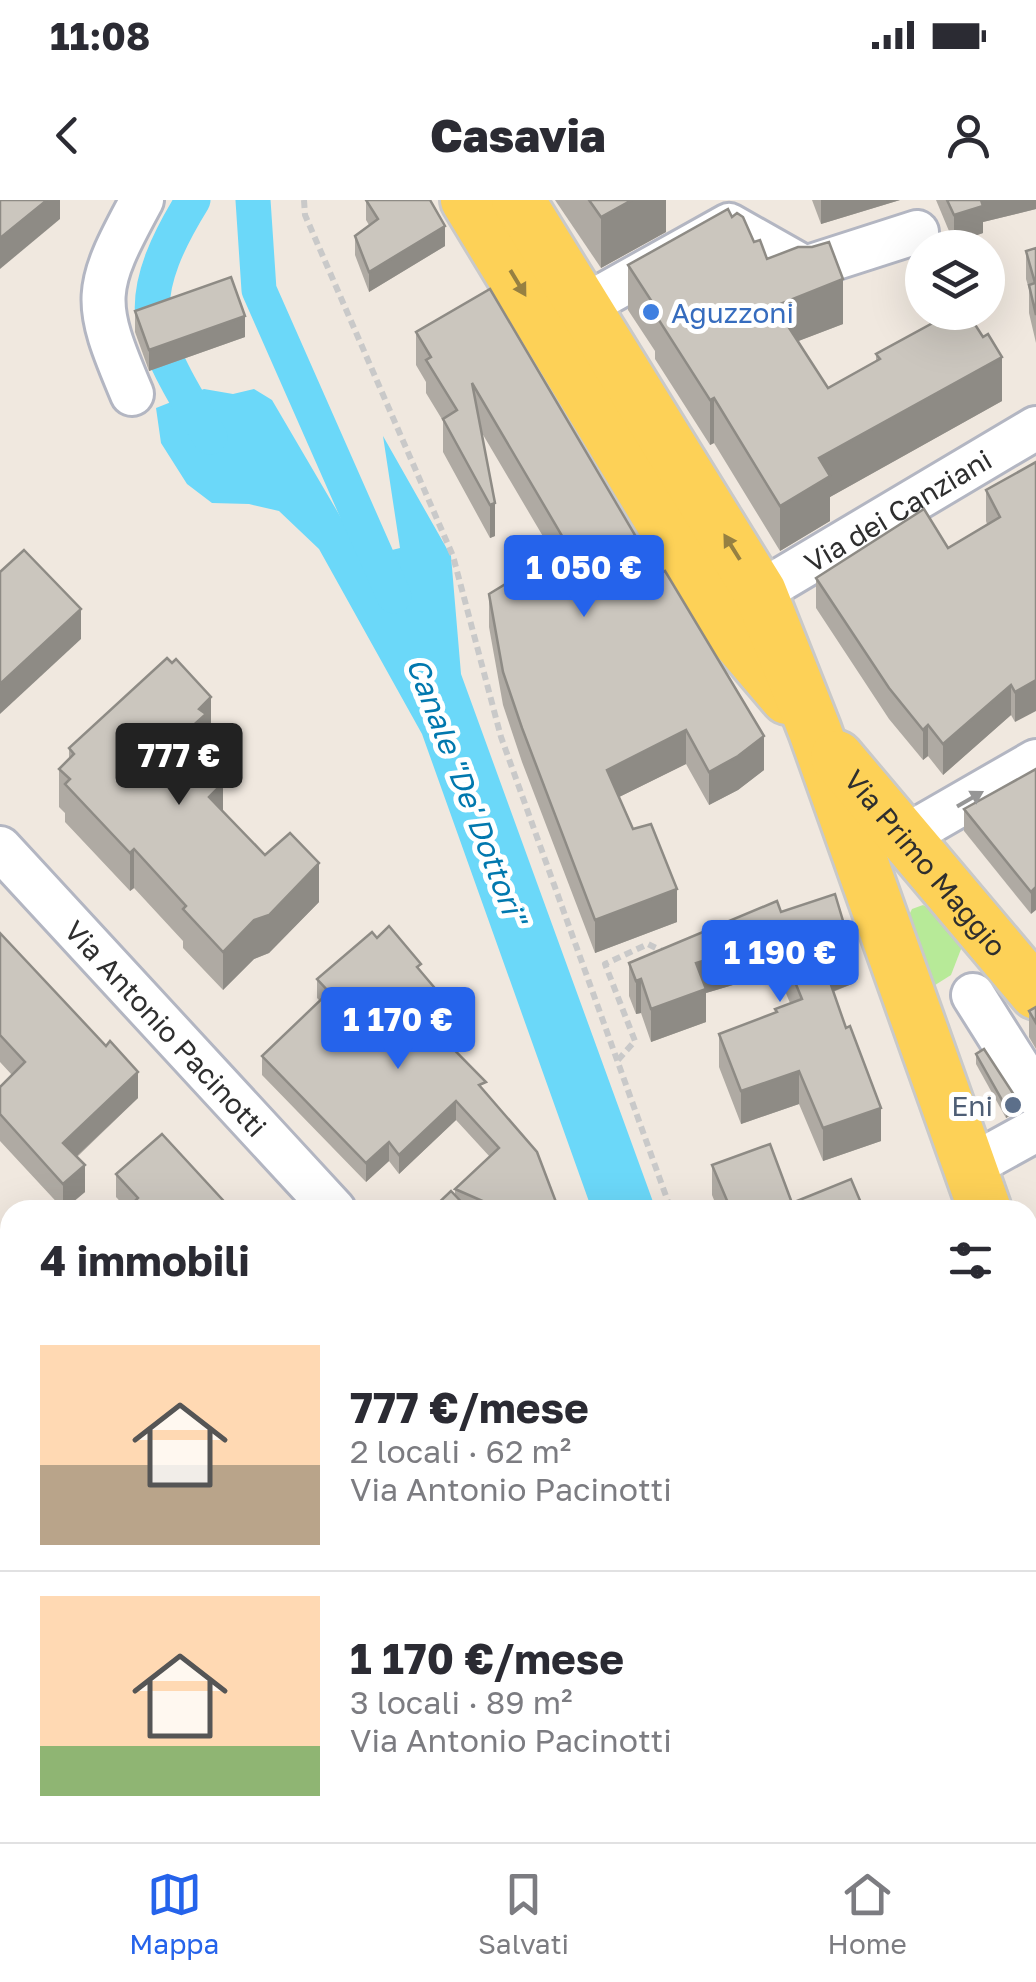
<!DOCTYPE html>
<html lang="it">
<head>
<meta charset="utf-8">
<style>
	body { margin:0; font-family:"Golos Text",sans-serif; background:#f2f2f3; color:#2b2b33; height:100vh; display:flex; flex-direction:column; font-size:38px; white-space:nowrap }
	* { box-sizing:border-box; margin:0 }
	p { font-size:32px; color:#7c7c81 }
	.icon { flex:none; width:55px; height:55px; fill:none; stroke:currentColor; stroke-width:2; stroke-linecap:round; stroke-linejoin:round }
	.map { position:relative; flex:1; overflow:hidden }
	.panel { position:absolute; left:0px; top:1000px; width:1038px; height:642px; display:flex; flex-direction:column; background:#fff; border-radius:30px 30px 0 0; box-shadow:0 10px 40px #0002 }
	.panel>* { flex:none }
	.controls { position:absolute; left:905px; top:30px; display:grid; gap:20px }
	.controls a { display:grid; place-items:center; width:100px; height:100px; border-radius:50%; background:#fff; box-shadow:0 10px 40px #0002; font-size:50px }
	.price { position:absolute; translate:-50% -85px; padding:0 22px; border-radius:10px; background:#2563eb; color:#fff; font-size:32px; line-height:65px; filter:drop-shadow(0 2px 5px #0008) }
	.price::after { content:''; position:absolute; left:50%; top:60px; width:30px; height:22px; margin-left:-15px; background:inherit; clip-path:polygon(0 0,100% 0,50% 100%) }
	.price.current { background:#222; color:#fff }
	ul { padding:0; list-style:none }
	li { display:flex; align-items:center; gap:30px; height:250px; padding:0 40px }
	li+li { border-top:2px solid #e1e1e2 }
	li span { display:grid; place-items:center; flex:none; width:280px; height:200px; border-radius:0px; color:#555 }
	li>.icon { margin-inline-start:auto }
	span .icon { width:120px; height:120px; fill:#fffc; stroke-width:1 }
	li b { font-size:42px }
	h2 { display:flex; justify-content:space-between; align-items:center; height:120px; padding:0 40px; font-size:42px }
	.status { display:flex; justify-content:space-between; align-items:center; height:70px; padding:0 50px; background:#fff; direction:ltr }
	.status svg { height:28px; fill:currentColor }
	header { display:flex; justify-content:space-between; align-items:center; height:130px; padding:0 40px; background:#fff; font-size:45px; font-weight:800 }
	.tab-bar { display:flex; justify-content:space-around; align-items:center; height:140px; border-top:2px solid #e1e1e2; background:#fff; font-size:28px; color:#7c7c81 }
	.tab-bar a { display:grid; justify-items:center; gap:5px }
	.tab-bar .current { color:#2563eb }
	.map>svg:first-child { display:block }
	.green { fill:#b7ea98 }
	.water { fill:#6bd8f9 }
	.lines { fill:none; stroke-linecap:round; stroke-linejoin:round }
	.canal { stroke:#6bd8f9; stroke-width:35 }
	.minor-casing { stroke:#b3b6c2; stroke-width:48 }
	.major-casing { stroke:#c9c9c9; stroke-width:58 }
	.path { stroke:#c9c9c9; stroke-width:6; stroke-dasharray:8 5; stroke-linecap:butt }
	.minor { stroke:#fff; stroke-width:42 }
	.major { stroke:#fdd157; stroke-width:52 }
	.wall { fill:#afaaa3 }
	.shaded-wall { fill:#8e8b85 }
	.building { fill:#cbc6be; stroke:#8e8b85; stroke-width:2.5 }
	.oneway { fill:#968042 }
	.oneway2 { fill:#969696 }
	.shop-dot { fill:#3f7fe0; stroke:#fff; stroke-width:4 }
	.service-dot { fill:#5c6f8a; stroke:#fff; stroke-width:4 }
	.labels { text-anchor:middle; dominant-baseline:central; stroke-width:10; stroke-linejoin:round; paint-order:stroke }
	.shop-label { font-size:28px; fill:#366cbe; stroke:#fff; text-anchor:start }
	.street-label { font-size:28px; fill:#2e2e2e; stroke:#fff }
	.service-label { font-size:28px; fill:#4e5e75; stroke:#fff; text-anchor:end }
	.water-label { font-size:30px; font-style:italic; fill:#0178ae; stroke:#fff }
</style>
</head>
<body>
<div class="status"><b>11:08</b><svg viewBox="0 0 49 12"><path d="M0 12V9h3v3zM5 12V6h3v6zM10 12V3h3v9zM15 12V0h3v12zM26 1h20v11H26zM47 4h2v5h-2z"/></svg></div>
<header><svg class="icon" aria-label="back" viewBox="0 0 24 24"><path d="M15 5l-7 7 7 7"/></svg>Casavia<svg class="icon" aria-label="person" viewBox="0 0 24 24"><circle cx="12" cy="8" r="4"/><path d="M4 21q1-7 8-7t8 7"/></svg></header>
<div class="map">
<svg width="1036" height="1642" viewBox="0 0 1036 1642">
	<rect width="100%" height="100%" fill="#f0e8df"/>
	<polygon class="green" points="923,705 936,712 963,744 951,775 932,787 907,719 912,709"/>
	<g class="water">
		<polygon points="204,189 233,194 254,189 272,200 364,357 400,348 383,236 451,356 461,474 656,1010 592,1010 422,534 319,349 279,311 249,304 212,303 187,284 161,243 156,208"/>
		<polygon points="818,1633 880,1633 883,1642 821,1642"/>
	</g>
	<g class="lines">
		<g class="canal">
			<path d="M 193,0 C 172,34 145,83 154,125 C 162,160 191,206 210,237"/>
			<polyline points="253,0 259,90 394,396"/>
		</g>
		<g class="minor-casing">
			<g id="minor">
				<polyline points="584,106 729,25 805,68 917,32"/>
				<path d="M 132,194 C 92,100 93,90 142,0"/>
				<path id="s1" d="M 760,392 L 1036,228"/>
				<polyline points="904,637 1036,561"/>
				<path id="s2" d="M 0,648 L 334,1010"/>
				<polyline points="973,795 1036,895"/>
				<polyline points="969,967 1036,930"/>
				<polyline points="0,1565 10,1555"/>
				<polyline points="342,1632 351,1642"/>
			</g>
		</g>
		<g class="major-casing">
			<g id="major">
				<polyline points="467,0 724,424 787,498"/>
				<polyline points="518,0 760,392 815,531 985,1010"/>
				<path id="s3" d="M 837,557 L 1036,793"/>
				<polyline points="1028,1130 1036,1153"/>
			</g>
		</g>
		<g class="path">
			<polyline points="304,0 305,15 453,356 501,537 671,1010"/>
			<polyline points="618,860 635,841 605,764 648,744 664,752"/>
			<polyline points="892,1632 895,1642"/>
		</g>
		<use href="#minor" class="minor"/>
		<use href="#major" class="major"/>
	</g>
	<g class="wall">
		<polygon points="366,0 445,46 369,92 355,55 355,36 369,25 366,20"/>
		<polygon points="555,0 666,0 666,32 601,68"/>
		<polygon points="812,0 900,0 821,24"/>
		<polygon points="936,0 1036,0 1036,9 983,22 983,33 954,43"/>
		<polygon points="732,17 767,59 843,124 798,141 828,188 876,162 876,154 1002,201 830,297 830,321 780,351 714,243 710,245 655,159 655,151 628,110 628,65"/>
		<polygon points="1036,48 1036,143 1029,113 1029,89 1026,79 1026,51"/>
		<polygon points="490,89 764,570 738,590 709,605 686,564 619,597 677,722 595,753 522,562 503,505 489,427 489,394 554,355 482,233 495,336 490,338 443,252 443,221 426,193 426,182 416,165 416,132"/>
		<polygon points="135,111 245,137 149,171 135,132"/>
		<polygon points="1036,262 1015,522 1011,515 943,575 928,556 923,560 889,519 816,408 816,378 948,348 987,324 986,321 986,290"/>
		<polygon points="211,536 206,541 206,552 199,558 223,612 265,655 319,702 269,753 254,759 223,790 183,748 183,741 134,688 130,691 65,622 65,613 59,607 59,569 69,559 69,548"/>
		<polygon points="1036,569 1031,714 964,631 964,609"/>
		<polygon points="781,712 852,784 833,792 881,941 823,961 799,904 741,924 719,867 719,834 775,813 775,809 790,803 777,772 706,793 706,822 651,842 641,813 636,814 629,796 629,763"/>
		<polygon points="0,733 138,898 77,957 85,992 64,1010 0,941 0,887 12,875 0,862"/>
		<polygon points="377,738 421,771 439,812 427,822 486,893 559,1010 431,1010 455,995 455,989 490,957 456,920 399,974 389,961 366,982 262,875 262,856 320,801 317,798 317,779"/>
		<polygon points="1036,807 1036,849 1029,837 1029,811"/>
		<polygon points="976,854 1018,911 1006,918 976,864"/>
		<polygon points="712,965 792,1003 864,1010 718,1010 712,995"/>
		<polygon points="116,974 232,1010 128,1010 116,997"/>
		<polygon points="10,1111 10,1152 4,1146 4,1116"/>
		<polygon points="0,1199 10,1210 10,1500 0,1509 0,1405 4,1402 0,1398"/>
		<polygon points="1028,1212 1036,1271 1036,1512 1028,1514"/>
		<polygon points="259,1632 281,1632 272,1642 267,1642"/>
		<polygon points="542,1632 724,1632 724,1638 720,1642 534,1642"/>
		<polygon points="904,1632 1028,1632 1036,1642 907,1642"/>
	</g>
	<g class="shaded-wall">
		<polygon points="47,0 60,0 60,19 0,69 0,38"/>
		<polygon points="632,0 666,0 666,32 601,68 601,17"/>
		<polygon points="821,0 900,0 821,24"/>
		<polygon points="979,0 1036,0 1036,9 983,22 983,33 954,43 954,15"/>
		<polygon points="445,26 445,46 369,92 369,72"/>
		<polygon points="843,79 843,124 775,150 775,106"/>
		<polygon points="245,116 245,137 149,171 149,150"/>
		<polygon points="1002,157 1002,201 830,297 830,321 780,351 780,306 819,258"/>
		<polygon points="714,198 714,243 710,245 710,200"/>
		<polygon points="495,303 495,336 490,338 490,305"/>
		<polygon points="81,409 81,439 0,514 0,484"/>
		<polygon points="1036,480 1036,511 1015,522 1015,492"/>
		<polygon points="1011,485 1011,515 943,575 943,544"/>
		<polygon points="211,497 211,536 206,541 206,552 179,576 179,538 199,509"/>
		<polygon points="928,525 928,556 923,560 923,530"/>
		<polygon points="686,530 686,564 607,603 607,570"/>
		<polygon points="764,536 764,570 738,590 709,605 709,572"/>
		<polygon points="223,583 223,621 209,597"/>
		<polygon points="134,649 134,688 130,691 130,653"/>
		<polygon points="319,663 319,702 269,753 254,759 223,790 223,752 254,720"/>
		<polygon points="1036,687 1036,710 1031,714 1031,692"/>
		<polygon points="677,689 677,722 595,753 595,720"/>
		<polygon points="777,738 777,772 706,793 706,822 651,842 651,809 696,763"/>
		<polygon points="852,751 852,784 823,795 823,762"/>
		<polygon points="641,779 641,813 636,814 636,781"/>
		<polygon points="439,793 439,812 417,831 417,812"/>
		<polygon points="799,871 799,904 741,924 741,891"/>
		<polygon points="138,872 138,898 63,969 63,943"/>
		<polygon points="456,901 456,920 399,974 399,955"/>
		<polygon points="1018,901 1018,911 1006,918 1006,907"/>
		<polygon points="881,908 881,941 823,961 823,928"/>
		<polygon points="389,942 389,961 366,982 366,963"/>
		<polygon points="85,965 85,992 63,1010 63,984"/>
		<polygon points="10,1475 10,1500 0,1509 0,1484"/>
		<polygon points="1036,1481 1036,1512 1028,1514 1028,1484"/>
		<polygon points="270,1632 281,1632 272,1642 270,1642"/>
		<polygon points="601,1632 606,1632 606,1642 592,1642"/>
		<polygon points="703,1632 724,1632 724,1638 720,1642 693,1642"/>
	</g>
	<g class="building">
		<polygon points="0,0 47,0 0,38"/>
		<polygon points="366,0 430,0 445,26 369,72 355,36 378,19"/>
		<polygon points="589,0 632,0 601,17"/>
		<polygon points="947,0 981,0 983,6 954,15"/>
		<polygon points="728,9 732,17 737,13 743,17 754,42 760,40 767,59 798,47 812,47 829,42 843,79 775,106 828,188 880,159 876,154 953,112 967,112 983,137 988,134 1002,157 819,258 830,276 780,306 714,198 710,200 655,114 658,111 628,65"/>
		<polygon points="1036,48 1036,115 1029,85 1035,83 1026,51"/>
		<polygon points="231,77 245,116 149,150 135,111"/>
		<polygon points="490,89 642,347 659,374 665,371 764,536 738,556 709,572 686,530 607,570 633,629 651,624 677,689 595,720 522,528 503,472 489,394 568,346 472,183 495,303 490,305 443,219 457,210 426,160 431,157 416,132"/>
		<polygon points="1036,262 1036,480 1015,492 1011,485 943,544 928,525 923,530 889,488 816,378 924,309 948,348 1000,317 986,290"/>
		<polygon points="24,350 81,409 0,484 0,372"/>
		<polygon points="167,458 172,463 176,459 211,497 199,509 206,514 179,538 223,583 209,597 265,655 290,633 319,663 269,715 254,720 223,752 183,709 186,706 134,649 130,653 65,584 70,579 59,569 74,554 69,548"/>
		<polygon points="1036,569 1036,687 1031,692 964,609"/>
		<polygon points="835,694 852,751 823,762 846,828 850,826 881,908 823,928 799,871 741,891 719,834 777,812 775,809 802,799 777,738 696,763 706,789 651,809 641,779 636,781 629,763 777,701 781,712"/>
		<polygon points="389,726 421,764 417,767 439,793 417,812 486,882 479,885 537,952 559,1010 503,1010 455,989 499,948 456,901 399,955 389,942 366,963 262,856 329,792 317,779 372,732 377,738"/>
		<polygon points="0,733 106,846 110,841 138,872 63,943 85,965 63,984 0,914 0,887 25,862 0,835"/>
		<polygon points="1036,807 1036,823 1029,811"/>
		<polygon points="984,849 1018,901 1006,907 976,854"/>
		<polygon points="162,934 232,1010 142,1010 134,1002 138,998 116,974"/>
		<polygon points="770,944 792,1003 851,979 864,1010 731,1010 712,965"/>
		<polygon points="451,991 469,1010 431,1010"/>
		<polygon points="284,1004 290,1010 278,1010"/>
		<polygon points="10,1111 10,1122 4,1116"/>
		<polygon points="0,1199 10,1210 10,1383 0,1373 0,1311 3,1308 0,1305"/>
		<polygon points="1028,1212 1036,1271 1036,1275 1031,1276 1036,1298 1036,1401 1028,1403"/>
		<polygon points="10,1396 10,1475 0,1484 0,1405"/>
		<polygon points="1036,1414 1036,1481 1028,1484 1028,1416"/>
		<polygon points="1034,1606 1036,1613 1036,1642 917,1642 914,1632 1028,1632 1028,1607"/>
		<polygon points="161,1632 188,1632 197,1642 151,1642"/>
		<polygon points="542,1632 601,1632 592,1642 534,1642"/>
		<polygon points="611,1632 703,1632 693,1642 620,1642"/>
	</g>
	<defs><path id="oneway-solid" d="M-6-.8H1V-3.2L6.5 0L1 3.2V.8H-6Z" transform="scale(2.5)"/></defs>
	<g class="oneway">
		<use href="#oneway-solid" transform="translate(518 83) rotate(59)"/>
		<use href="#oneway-solid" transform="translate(732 347) rotate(-122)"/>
	</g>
	<use class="oneway2" href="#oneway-solid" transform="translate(970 599) rotate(-30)"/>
	<circle class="shop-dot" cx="651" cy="112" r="10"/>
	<circle class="service-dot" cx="1013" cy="905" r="10"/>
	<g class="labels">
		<g class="shop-label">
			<text x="671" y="112">Aguzzoni</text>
		</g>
		<g class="street-label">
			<text stroke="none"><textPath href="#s1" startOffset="160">Via dei Canziani</textPath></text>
			<text stroke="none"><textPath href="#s3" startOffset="138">Via Primo Maggio</textPath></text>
			<text stroke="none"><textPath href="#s2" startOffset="245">Via Antonio Pacinotti</textPath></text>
		</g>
		<g class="service-label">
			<text x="993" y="905">Eni</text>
		</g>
		<g class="water-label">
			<text transform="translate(467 591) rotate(69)">Canale "De' Dottori"</text>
		</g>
	</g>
</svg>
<div class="controls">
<a><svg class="icon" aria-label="layers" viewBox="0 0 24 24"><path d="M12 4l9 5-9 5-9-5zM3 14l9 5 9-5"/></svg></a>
</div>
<b class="price" style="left:584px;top:420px">1 050 €</b>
<b class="price current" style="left:179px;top:608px">777 €</b>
<b class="price" style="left:780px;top:805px">1 190 €</b>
<b class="price" style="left:398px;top:872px">1 170 €</b>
<section class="panel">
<h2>4 immobili<svg class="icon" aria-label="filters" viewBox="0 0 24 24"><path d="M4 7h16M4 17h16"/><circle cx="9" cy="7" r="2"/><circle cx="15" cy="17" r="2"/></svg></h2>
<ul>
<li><span style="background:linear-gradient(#ffd9b3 60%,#b9a48a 0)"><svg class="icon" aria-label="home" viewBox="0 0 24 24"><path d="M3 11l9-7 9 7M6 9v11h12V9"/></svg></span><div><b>777 €/mese</b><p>2 locali · 62 m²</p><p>Via Antonio Pacinotti</p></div></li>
<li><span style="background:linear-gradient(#ffd9b3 75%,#8fb573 0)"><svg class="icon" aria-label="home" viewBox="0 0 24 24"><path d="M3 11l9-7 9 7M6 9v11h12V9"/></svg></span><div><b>1 170 €/mese</b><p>3 locali · 89 m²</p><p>Via Antonio Pacinotti</p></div></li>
</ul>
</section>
</div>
<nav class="tab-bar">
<a class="current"><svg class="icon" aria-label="map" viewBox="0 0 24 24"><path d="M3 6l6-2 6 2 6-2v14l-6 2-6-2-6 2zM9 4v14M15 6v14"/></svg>Mappa</a>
<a><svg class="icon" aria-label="saved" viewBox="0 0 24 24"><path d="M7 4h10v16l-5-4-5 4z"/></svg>Salvati</a>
<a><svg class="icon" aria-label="home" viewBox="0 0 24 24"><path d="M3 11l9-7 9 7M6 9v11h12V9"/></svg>Home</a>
</nav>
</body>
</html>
